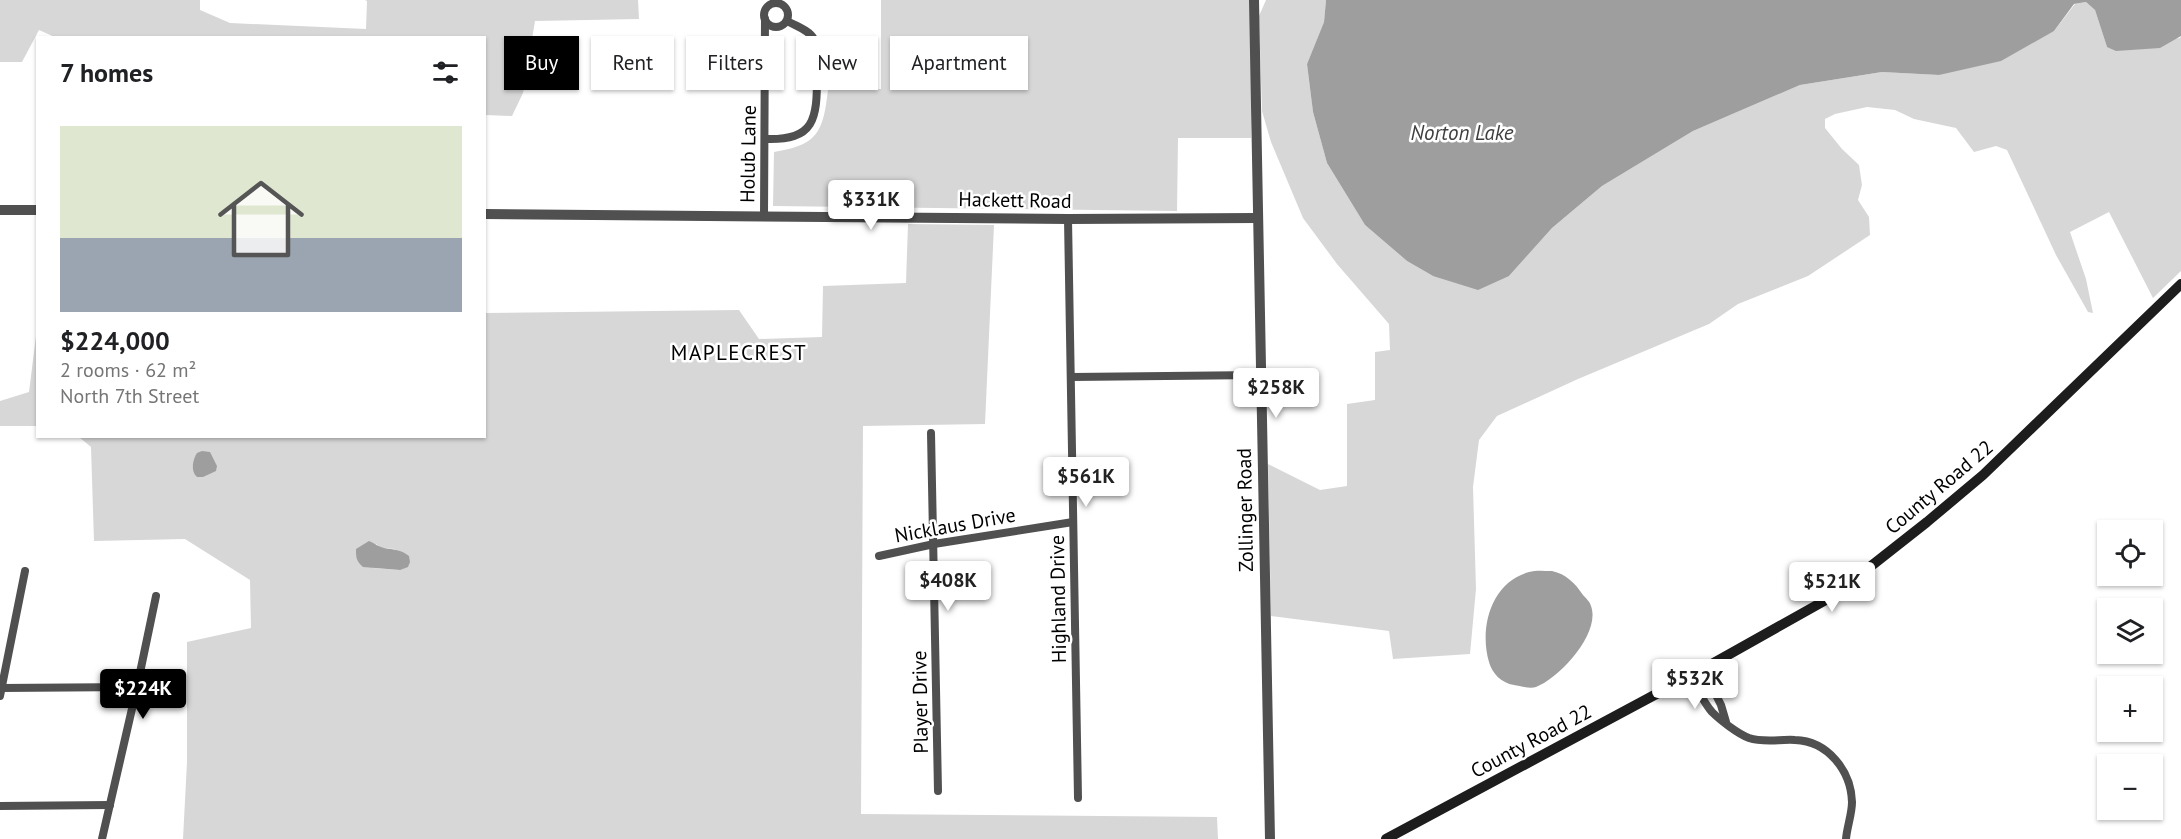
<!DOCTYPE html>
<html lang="en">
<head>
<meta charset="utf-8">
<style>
	body { margin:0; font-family:"PT Sans",sans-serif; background:#f6f6f6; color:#202124; height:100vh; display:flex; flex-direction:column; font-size:22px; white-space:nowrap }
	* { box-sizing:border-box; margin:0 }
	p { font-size:20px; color:#757577 }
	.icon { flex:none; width:33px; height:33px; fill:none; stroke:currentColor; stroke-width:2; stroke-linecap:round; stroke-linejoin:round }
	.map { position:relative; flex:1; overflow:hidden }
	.side { position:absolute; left:36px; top:36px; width:450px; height:402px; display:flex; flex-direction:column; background:#fff; border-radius:0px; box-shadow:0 2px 4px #0004 }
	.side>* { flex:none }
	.top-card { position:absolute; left:504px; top:36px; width:570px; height:54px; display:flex; gap:12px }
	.controls { position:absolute; left:2097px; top:520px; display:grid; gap:12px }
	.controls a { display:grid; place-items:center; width:66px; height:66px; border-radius:0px; background:#fff; box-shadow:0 2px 4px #0004; font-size:30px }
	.price { position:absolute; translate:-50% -51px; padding:0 14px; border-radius:6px; background:#fff; color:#222; font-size:20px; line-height:39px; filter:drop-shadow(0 2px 3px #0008) }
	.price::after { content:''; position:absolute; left:50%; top:36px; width:18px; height:14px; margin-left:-9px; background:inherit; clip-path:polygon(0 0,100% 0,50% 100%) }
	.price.on { background:#000; color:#fff }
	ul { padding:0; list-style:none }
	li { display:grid; align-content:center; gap:12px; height:318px; padding:0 24px }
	li span { display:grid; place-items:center; height:186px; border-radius:0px; color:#555 }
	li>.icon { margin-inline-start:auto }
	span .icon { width:108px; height:108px; fill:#fffc; stroke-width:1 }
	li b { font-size:26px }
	h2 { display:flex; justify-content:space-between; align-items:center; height:72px; padding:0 24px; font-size:26px }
	.pill { padding:0 21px; border-radius:0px; background:#fff; box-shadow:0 2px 4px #0004; font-size:21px; line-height:54px }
	.pill.on { background:#000; color:#fff }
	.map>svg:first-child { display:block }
	.green { fill:#d7d7d7; fill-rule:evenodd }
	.water { fill:#9e9e9e }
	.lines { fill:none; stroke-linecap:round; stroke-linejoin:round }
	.minor { stroke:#505050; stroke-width:8 }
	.tertiary { stroke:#505050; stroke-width:10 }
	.secondary { stroke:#1d1d1d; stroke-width:10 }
	.labels { text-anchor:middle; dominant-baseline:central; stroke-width:5; stroke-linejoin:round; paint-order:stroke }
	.street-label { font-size:20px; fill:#000; stroke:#fff }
	.water-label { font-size:21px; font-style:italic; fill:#3f3f3f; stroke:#fff }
	.neighbourhood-label { font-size:21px; letter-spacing:1.5px; fill:#000; stroke:#fff }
</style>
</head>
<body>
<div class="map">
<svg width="2181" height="839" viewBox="0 0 2181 839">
	<rect width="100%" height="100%" fill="#fff"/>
	<g class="green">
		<polygon points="0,0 200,0 200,10 230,23 366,29 367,1 365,0 638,0 639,19 535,21 523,93 512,116 485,115 484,38 57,38 39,30 22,62 0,62"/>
		<path d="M 881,0 L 1254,0 L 1251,138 L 1178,138 L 1177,211 L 773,206 L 774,152 C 818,145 823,132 828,90 L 881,89 Z"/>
		<polygon points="1266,0 1326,0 1324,22 1307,64 1313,112 1327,163 1365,225 1407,261 1433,276 1509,276 1552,228 1602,186 1693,131 1800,85 1882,72 1939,75 2054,31 2075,4 2086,2 2095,10 2107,47 2180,38 2181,36 2181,271 2153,298 2109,212 2070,232 2086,279 2093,313 2088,312 2056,255 2007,150 1996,146 1974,152 1956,128 1914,119 1895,110 1867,107 1835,114 1825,119 1825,128 1842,149 1859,165 1862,185 1858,200 1869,217 1870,235 1808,276 1738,304 1709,324 1578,379 1497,416 1479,440 1473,487 1476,589 1470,654 1393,659 1389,631 1271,616 1268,464 1320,490 1347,486 1347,404 1375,400 1375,352 1390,350 1389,324 1337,264 1303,218 1271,142 1262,111 1259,16"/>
		<path d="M 908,224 L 994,225 L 985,424 L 863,426 L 861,814 L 1217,817 L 1218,839 L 183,839 L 187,762 L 187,642 L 251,628 L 250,580 L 185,539 L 94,541 L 91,447 L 79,437 L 484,436 L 485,313 L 739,310 L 759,339 L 822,337 L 823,286 L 906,283 ZM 376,544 L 381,548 L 395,549 L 400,570 L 373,568 Z"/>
		<polygon points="37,328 37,426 0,426 0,401 29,392"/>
	</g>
	<g class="water">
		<polygon points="1326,0 2181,0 2181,36 2160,48 2116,51 2107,47 2095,10 2086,2 2074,4 2054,31 2001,61 1939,75 1882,72 1800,85 1693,131 1602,186 1552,228 1509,276 1478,290 1433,276 1407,261 1365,225 1327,163 1313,112 1307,64 1324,22"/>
		<path d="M 202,451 L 210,452 L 217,466 L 216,471 L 203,477 L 197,477 C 190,471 193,459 197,453 Z"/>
		<path d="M 369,541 C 374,543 379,547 384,548 C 394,550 400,549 409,556 L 410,562 L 408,567 L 400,570 L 363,567 C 356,561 356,557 356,549 Z"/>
		<path d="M 1552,571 C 1566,574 1575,583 1583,595 C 1586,598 1590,602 1591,606 C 1601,633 1560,678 1536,687 C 1530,689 1520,686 1514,685 C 1501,683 1492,673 1489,662 C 1479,628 1491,582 1529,572 C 1536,570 1544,571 1552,571 Z"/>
	</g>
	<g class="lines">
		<g class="minor">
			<circle cx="776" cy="15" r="12"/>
			<path d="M 765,139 C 815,141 817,119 817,76 C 817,65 820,50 814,39 C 809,30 796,26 787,21"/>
			<polyline points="764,216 765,19"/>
			<polyline points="1068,219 1078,798"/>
			<polyline points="1072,377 1260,375"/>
			<polyline points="931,433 938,791"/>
			<polyline points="879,556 934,544 1073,522"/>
			<polyline points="1703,669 1721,705 1726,722"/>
			<path d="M 1690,676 C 1697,687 1703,702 1712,712 C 1720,720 1738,734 1749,738 C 1764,743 1780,739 1795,740 C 1828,741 1851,771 1852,802 C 1852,814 1847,827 1846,839"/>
			<polyline points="0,688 137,687"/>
			<polyline points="0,696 25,571"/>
			<polyline points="0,806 110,805"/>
			<polyline points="102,839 137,687 156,596"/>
		</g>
		<g class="tertiary">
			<polyline points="1254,0 1270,839"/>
			<polyline points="0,210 38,210"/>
			<polyline points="484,214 1068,219 1258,218"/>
		</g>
		<polyline class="secondary" points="1386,839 1703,669 1833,596 1927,522 1983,475 2181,284"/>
	</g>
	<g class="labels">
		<g class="street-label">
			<text transform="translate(748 154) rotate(-89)">Holub Lane</text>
			<text transform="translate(1015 200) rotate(1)">Hackett Road</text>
			<text transform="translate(1939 487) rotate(-40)">County Road 22</text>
			<text transform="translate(1245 510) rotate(-91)">Zollinger Road</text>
			<text transform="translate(955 525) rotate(-10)">Nicklaus Drive</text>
			<text transform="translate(1058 599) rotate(-91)">Highland Drive</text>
			<text transform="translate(920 702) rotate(-91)">Player Drive</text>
			<text transform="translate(1531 741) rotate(-28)">County Road 22</text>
		</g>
		<g class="water-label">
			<text x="1462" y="132">Norton Lake</text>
		</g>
		<g class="neighbourhood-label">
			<text x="739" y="352">MAPLECREST</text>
		</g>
	</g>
</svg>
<div class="controls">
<a><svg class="icon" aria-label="locate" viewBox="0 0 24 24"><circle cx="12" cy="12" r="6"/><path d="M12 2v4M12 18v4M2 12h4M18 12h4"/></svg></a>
<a><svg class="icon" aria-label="layers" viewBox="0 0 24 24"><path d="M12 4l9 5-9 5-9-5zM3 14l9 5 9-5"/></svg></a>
<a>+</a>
<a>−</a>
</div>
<b class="price" style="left:871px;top:231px">$331K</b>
<b class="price" style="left:1276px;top:419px">$258K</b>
<b class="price" style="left:1086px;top:508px">$561K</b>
<b class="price" style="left:948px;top:612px">$408K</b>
<b class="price" style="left:1832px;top:613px">$521K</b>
<b class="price" style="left:1695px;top:710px">$532K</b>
<b class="price on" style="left:143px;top:720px">$224K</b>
<div class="top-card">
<a class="pill on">Buy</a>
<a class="pill">Rent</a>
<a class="pill">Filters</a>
<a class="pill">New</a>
<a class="pill">Apartment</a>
</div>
<section class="side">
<h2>7 homes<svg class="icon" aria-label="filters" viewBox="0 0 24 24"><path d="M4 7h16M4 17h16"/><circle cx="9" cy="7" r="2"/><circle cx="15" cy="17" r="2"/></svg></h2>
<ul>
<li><span style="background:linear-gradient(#dfe7d0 60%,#9aa5b1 0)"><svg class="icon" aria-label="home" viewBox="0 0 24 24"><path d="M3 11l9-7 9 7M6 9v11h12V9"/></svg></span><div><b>$224,000</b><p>2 rooms · 62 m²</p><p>North 7th Street</p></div></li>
</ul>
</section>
</div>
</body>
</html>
